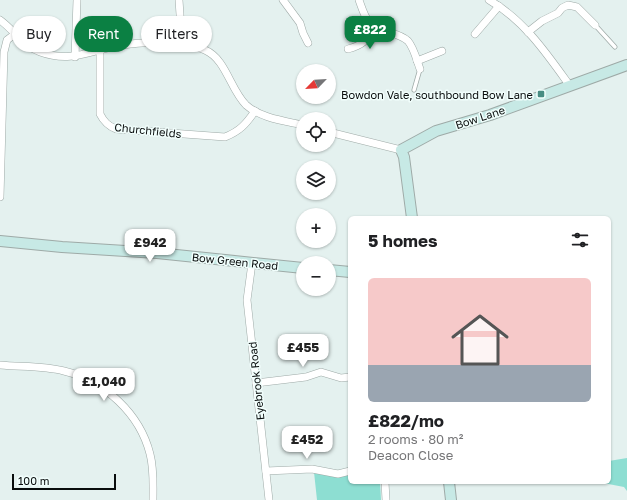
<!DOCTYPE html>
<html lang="en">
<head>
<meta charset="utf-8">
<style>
	body { margin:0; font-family:"Golos Text",sans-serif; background:#f6f6f6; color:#202124; height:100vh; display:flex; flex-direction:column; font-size:15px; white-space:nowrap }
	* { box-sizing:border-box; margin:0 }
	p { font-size:13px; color:#757577 }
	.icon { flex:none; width:22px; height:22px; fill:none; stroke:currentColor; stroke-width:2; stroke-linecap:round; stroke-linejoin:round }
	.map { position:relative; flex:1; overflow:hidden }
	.drawer { position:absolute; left:348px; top:216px; width:263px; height:268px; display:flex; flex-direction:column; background:#fff; border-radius:6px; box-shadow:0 1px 3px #0004 }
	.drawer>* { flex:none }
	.banner { position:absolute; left:12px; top:16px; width:276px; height:36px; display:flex; gap:8px }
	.needle { width:26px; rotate:245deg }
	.controls { position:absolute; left:296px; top:64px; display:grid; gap:8px }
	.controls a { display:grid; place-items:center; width:40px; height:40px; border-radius:50%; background:#fff; box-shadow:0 1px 3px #0004; font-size:20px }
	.scale { position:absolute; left:12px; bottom:10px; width:104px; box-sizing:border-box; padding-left:4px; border:2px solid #090d0d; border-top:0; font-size:11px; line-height:14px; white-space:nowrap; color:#090d0d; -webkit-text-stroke:3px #f1fefc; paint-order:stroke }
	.price { position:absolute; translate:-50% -34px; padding:0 9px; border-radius:8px; background:#fff; color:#222; font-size:13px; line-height:26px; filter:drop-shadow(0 1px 2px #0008) }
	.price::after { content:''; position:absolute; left:50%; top:24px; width:12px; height:9px; margin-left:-6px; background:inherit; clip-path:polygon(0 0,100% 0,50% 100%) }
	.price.on { background:#0b8043; color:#fff }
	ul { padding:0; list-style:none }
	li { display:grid; align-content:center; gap:8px; height:212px; padding:0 20px }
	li+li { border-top:1px solid #e0e0e0 }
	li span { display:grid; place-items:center; height:124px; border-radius:6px; color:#555 }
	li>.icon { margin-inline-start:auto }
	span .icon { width:72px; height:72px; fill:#fffc; stroke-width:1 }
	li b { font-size:17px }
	h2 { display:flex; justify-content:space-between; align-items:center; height:48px; padding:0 20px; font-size:17px }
	.tag { padding:0 14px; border-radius:18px; background:#fff; box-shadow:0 1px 3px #0004; font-size:14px; line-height:36px }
	.tag.on { background:#0b8043; color:#fff }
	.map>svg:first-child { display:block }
	.green { fill:#8dded2 }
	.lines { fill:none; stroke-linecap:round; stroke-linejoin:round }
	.lane-casing { stroke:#9eaaa7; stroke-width:5 }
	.street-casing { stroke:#9eaaa7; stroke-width:8 }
	.secondary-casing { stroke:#9eaaa7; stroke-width:12 }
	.lane { stroke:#fff; stroke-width:3.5 }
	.street { stroke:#fff; stroke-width:7 }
	.secondary { stroke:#c7e9e5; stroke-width:10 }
	.poi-dot { fill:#478d83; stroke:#f1fefc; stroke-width:1.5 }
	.labels { text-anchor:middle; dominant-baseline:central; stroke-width:3; stroke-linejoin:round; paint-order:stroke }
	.poi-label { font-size:11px; fill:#090d0d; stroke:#f1fefc; text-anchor:end }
	.street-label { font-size:11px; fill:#090d0d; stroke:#f1fefc }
</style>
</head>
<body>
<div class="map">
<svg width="627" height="500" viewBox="0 0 627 500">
	<rect width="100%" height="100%" fill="#e4f1ef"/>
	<g class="green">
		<polygon points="627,458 627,491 624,487 598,482 609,482 609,461"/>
		<polygon points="314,472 331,476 350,473 350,482 380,482 381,500 317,500"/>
	</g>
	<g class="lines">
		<g class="lane-casing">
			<g id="lane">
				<polyline points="595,25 615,47"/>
				<polyline points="414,90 420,69"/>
			</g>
		</g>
		<g class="street-casing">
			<g id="street">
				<polyline points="179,0 182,44"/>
				<polyline points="283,0 300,23 303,33 308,43"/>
				<path d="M 359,0 C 362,8 364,16 369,22 C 379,33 397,31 408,41 C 414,48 417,61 420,69"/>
				<path d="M 489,0 C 524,20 547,54 570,86"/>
				<path d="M 0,20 C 14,30 23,46 40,52 C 73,64 92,49 123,45 C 145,41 185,41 205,50 C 226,59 230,89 246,105 C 260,118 285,121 303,125"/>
				<polyline points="528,32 542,21 558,13 562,8 568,5 577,7 595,25"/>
				<polyline points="475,34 499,6"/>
				<path d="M 100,49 L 100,114 C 104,122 108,126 116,129 L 225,137 C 240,131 246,124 255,111"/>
				<path d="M 348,49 C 363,45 367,40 376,27"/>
				<polyline points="75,57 77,0"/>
				<polyline points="417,61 442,51"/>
				<polyline points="329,132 401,150"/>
				<polyline points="0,197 4,52 7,40 15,34"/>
				<polyline points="252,263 247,300 269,500"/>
				<path d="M 0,365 C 21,367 44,366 64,371 C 105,381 140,414 150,454 C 154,469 153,485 153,500"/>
				<polyline points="256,383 306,377 321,372 341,378 350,377"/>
				<polyline points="266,471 312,469 338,474 350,471"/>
				<polyline points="385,482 386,500"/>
			</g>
		</g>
		<g class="secondary-casing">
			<g id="secondary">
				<polyline points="412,218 404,157 401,150 436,131 490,115 627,65"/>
				<polyline points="0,241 62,247 157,253 303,268"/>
				<polyline points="329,270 350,272"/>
				<polyline points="449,482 451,500"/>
			</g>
		</g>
		<use href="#lane" class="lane"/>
		<use href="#street" class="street"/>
		<use href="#secondary" class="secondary"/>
	</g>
	<rect class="poi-dot" x="537" y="90" width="8" height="8" rx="2"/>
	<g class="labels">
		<g class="poi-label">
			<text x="533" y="94">Bowdon Vale, southbound Bow Lane</text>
		</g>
		<g class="street-label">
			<text transform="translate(480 117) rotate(-18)">Bow Lane</text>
			<text transform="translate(148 130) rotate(6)">Churchfields</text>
			<text transform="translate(235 261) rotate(6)">Bow Green Road</text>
			<text transform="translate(256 381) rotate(-96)">Eyebrook Road</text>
		</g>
	</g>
</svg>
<div class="controls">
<a><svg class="needle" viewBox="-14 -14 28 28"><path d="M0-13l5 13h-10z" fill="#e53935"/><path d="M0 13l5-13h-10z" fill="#757577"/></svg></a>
<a><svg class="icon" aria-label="locate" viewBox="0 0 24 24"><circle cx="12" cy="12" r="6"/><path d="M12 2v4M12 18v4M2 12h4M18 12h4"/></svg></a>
<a><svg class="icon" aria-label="layers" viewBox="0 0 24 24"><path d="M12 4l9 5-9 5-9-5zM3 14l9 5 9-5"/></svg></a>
<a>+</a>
<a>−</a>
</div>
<div class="scale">100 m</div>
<b class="price on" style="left:370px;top:50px">£822</b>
<b class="price" style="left:150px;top:263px">£942</b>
<b class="price" style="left:303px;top:368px">£455</b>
<b class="price" style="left:104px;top:402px">£1,040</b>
<b class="price" style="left:307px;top:460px">£452</b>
<div class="banner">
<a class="tag">Buy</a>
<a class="tag on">Rent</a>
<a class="tag">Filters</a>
</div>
<section class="drawer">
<h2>5 homes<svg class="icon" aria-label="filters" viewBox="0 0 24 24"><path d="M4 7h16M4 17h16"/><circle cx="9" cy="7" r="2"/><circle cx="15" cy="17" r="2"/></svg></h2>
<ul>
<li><span style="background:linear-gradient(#f6c9c9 70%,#9aa5b1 0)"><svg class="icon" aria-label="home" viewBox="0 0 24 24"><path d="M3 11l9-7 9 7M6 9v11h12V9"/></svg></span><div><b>£822/mo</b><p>2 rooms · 80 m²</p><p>Deacon Close</p></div></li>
</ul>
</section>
</div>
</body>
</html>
